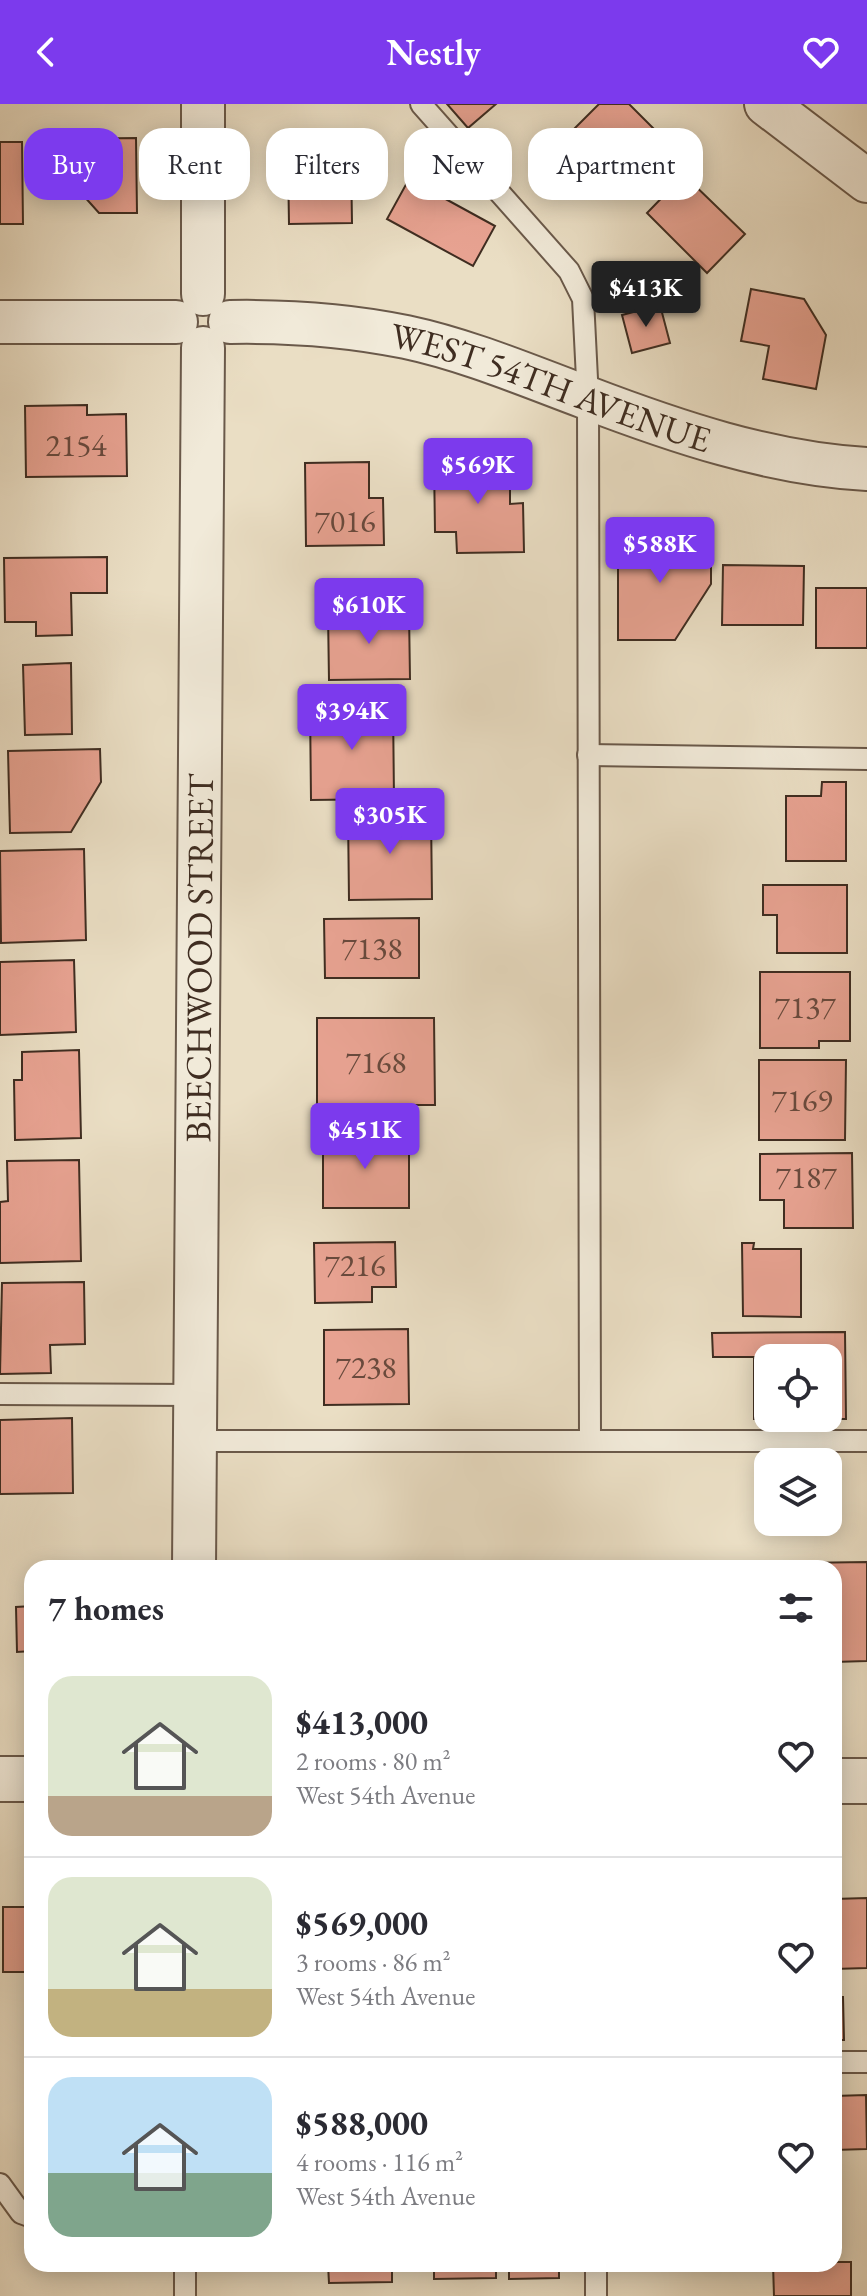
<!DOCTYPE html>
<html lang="en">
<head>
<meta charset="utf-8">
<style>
	body { margin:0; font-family:"EB Garamond",serif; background:#f2f2f3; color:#2b2b33; height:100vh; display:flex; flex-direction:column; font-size:30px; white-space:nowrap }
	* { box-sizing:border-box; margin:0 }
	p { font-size:26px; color:#7c7c81 }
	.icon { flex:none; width:44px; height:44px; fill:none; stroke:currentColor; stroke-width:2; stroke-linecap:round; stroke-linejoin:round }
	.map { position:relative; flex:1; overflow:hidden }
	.sheet { position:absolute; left:24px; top:1456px; width:818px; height:712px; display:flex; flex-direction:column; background:#fff; border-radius:24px; box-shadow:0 4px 20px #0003 }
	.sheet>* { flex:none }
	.banner { position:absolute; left:24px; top:24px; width:820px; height:72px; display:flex; gap:16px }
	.controls { position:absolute; left:754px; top:1240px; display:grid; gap:16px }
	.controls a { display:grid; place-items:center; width:88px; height:88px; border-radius:16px; background:#fff; box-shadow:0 4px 20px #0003; font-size:40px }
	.price { position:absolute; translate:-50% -68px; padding:0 18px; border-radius:8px; background:#7c3aed; color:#fff; font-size:26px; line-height:52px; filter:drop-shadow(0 2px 4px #0008) }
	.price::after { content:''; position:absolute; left:50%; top:48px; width:24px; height:18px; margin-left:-12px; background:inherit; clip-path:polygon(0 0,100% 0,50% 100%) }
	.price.on { background:#222; color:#fff }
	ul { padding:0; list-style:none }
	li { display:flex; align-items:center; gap:24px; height:200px; padding:0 24px }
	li+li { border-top:2px solid #e1e1e2 }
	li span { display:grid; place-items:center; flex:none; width:224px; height:160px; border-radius:24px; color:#555 }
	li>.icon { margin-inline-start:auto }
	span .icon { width:96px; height:96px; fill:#fffc; stroke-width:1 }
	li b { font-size:34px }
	h2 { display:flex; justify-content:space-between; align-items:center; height:96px; padding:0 24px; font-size:34px }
	.pill { padding:0 28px; border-radius:24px; background:#fff; box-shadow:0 4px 20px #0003; font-size:28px; line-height:72px }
	.pill.on { background:#7c3aed; color:#fff }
	header { display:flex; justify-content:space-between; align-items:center; height:104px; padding:0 24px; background:#7c3aed; color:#fff; font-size:36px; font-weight:600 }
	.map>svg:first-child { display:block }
	.building { fill:#e7a291; stroke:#3f2d21; stroke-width:2; fill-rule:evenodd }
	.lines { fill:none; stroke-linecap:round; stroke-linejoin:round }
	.service-casing { stroke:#6a594a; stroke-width:24 }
	.minor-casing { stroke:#6a594a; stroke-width:46 }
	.tertiary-casing { stroke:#6a594a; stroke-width:48 }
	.service { stroke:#f1ead9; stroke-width:20 }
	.minor { stroke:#f1ead9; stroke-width:42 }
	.tertiary { stroke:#f1ead9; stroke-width:44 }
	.labels { text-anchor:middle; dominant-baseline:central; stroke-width:8; stroke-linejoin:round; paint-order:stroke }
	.number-label { font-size:32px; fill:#694a3d }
	.street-label { font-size:36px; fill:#3f2d21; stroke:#f1ead9 }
</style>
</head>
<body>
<header><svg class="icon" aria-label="back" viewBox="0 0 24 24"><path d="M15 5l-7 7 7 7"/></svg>Nestly<svg class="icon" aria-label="heart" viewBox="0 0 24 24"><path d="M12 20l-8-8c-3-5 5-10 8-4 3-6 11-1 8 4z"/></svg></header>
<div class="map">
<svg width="867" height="2192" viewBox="0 0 867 2192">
	<rect width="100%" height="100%" fill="#eadec4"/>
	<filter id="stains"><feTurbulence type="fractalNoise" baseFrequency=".0025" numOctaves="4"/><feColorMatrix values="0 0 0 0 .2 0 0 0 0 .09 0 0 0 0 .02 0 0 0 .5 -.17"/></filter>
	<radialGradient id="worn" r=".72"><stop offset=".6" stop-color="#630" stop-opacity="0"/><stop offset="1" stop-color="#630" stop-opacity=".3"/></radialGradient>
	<g class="building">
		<polygon points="447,0 496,0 468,24"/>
		<polygon points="599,0 629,0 673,44 632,85 573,26"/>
		<polygon points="136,34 137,109 99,109 49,53 49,35"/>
		<polygon points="0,38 22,38 23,120 0,120"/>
		<polygon points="351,54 352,119 289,120 288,55"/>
		<polygon points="684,71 745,130 707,169 647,109"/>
		<polygon points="409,75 495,122 473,162 387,115"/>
		<polygon points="751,185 804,195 826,231 816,285 763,275 769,242 741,237"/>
		<polygon points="660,201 670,239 632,249 622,211"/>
		<polygon points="87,301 87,311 126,310 127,372 26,373 25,302"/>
		<polygon points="510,355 510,400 523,399 524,448 457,449 456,428 435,428 434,357"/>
		<polygon points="369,358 369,394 383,394 384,441 306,442 305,359"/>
		<polygon points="618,434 711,434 711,480 675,536 618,536"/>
		<polygon points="107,453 107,489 71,489 72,531 36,532 36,518 5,518 4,454"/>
		<polygon points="723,461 804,462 803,521 722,521"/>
		<rect x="816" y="484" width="51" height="60"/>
		<polygon points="409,508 410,575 329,576 328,509"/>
		<polygon points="71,559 72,630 25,631 23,561"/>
		<polygon points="393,600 394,695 311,696 310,601"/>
		<polygon points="100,645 101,678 71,728 10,729 8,647"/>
		<polygon points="822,678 846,678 846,757 786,757 786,692 821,692"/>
		<polygon points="431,709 432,795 349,796 348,710"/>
		<polygon points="84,745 86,836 1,839 0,747"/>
		<polygon points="763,781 847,781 847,849 777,849 777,811 763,811"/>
		<polygon points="419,814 419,874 325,874 324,815"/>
		<polygon points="74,856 76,928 0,931 0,858"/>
		<polygon points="760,868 850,868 850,937 819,937 819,944 760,944"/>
		<polygon points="317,914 434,914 435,1001 317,1001"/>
		<polygon points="79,946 81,1034 15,1036 14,976 22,976 22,948"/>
		<polygon points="759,956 846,956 845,1036 759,1036"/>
		<polygon points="391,1028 391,1043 409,1042 409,1104 323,1104 323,1029"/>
		<polygon points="852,1049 853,1124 784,1124 784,1096 760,1096 760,1050"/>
		<polygon points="79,1056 81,1157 0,1159 0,1098 8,1097 7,1057"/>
		<polygon points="395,1138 396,1183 372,1183 372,1198 315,1199 314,1139"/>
		<polygon points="742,1139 754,1139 753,1145 801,1145 801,1213 743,1212"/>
		<polygon points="84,1178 85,1240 50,1241 51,1269 0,1270 2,1179"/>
		<polygon points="408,1225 409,1300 324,1301 324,1226"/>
		<path d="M 845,1228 L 846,1315 L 754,1315 L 754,1253 L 713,1253 L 712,1229 ZM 768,1254 L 828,1254 L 828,1314 L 768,1314 Z"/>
		<polygon points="72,1314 73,1389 0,1390 0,1316"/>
		<polygon points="867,1458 867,1557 834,1558 834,1464 799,1464 799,1459"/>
		<polygon points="32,1502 32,1547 17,1548 16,1503"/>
		<polygon points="867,1794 867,1864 834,1865 834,1795"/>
		<rect x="3" y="1803" width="29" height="65"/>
		<polygon points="834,1893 843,1893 844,1936 834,1936"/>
		<polygon points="866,1991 867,2045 834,2046 834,1992"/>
		<polygon points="834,2071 838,2071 839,2134 834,2134"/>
		<polygon points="834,2158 851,2158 851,2192 774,2192 773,2160"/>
		<polygon points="328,2160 392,2160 392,2178 329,2179"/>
		<polygon points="434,2160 496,2160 496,2174 434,2175"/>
		<polygon points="509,2160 559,2160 559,2174 509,2175"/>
	</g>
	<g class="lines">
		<g class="service-casing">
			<g id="service">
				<polyline points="421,0 569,167 583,195 588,295 590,1337"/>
				<polyline points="588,651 867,655"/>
				<polyline points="0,1290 194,1291"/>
				<polyline points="194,1337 867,1337"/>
				<polyline points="834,1958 867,1958"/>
				<polyline points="0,2080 21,2109 32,2113"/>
				<polyline points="185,2192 185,2160"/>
				<polyline points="596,2192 596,2160"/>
			</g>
		</g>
		<g class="minor-casing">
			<g id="minor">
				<polyline points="203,0 203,190"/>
				<polyline points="766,0 867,77"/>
				<polyline points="0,218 176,218"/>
				<path id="s1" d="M 230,218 C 289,217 348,221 406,233 C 467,246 526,271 585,293 C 674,327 771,360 867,365"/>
				<path id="s2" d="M 194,1464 L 203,244"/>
			</g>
		</g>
		<g class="tertiary-casing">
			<g id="tertiary">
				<polyline points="0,1675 32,1675"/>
				<polyline points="834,1677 867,1677"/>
			</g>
		</g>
		<use href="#service" class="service"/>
		<use href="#minor" class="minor"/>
		<use href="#tertiary" class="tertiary"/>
	</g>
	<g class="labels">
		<g class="number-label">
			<text x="76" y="341">2154</text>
			<text x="345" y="417">7016</text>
			<text x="372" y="844">7138</text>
			<text x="805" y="903">7137</text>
			<text x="376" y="958">7168</text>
			<text x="802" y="996">7169</text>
			<text x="806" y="1073">7187</text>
			<text x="355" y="1161">7216</text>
			<text x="366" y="1263">7238</text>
		</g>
		<g class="street-label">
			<text stroke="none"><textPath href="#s1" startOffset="330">WEST 54TH AVENUE</textPath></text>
			<text stroke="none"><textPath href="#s2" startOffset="610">BEECHWOOD STREET</textPath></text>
		</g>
	</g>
	<rect width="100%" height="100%" filter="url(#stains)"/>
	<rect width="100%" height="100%" fill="url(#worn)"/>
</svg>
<div class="controls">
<a><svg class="icon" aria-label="locate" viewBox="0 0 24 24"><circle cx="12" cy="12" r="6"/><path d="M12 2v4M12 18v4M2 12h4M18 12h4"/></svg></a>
<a><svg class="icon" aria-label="layers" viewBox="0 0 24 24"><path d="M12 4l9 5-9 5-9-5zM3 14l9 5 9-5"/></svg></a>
</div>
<b class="price on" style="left:646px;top:225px">$413K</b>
<b class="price" style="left:478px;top:402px">$569K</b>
<b class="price" style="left:660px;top:481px">$588K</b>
<b class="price" style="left:369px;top:542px">$610K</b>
<b class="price" style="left:352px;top:648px">$394K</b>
<b class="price" style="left:390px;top:752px">$305K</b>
<b class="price" style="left:365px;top:1067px">$451K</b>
<div class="banner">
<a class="pill on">Buy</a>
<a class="pill">Rent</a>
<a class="pill">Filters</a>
<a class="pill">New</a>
<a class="pill">Apartment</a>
</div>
<section class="sheet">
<h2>7 homes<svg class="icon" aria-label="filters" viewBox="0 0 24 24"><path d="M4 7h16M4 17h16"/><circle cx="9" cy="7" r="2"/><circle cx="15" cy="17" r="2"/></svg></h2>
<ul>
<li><span style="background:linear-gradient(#dfe7d0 75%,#b9a48a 0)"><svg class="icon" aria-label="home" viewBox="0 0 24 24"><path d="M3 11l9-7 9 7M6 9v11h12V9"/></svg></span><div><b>$413,000</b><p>2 rooms · 80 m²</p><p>West 54th Avenue</p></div><svg class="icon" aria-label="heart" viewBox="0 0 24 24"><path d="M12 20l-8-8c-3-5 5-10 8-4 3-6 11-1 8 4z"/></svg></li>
<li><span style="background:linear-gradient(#dfe7d0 70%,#c2b280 0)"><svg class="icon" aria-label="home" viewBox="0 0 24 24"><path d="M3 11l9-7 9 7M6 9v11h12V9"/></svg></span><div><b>$569,000</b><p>3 rooms · 86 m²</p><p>West 54th Avenue</p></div><svg class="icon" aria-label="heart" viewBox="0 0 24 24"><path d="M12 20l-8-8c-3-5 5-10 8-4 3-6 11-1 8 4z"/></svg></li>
<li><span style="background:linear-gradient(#bfe0f5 60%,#7fa58c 0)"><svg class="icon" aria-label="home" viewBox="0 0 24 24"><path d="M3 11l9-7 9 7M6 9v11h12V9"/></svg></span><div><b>$588,000</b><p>4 rooms · 116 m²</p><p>West 54th Avenue</p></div><svg class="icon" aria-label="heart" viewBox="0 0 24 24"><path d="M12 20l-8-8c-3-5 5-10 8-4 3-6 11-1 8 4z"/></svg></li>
</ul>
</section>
</div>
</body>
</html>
